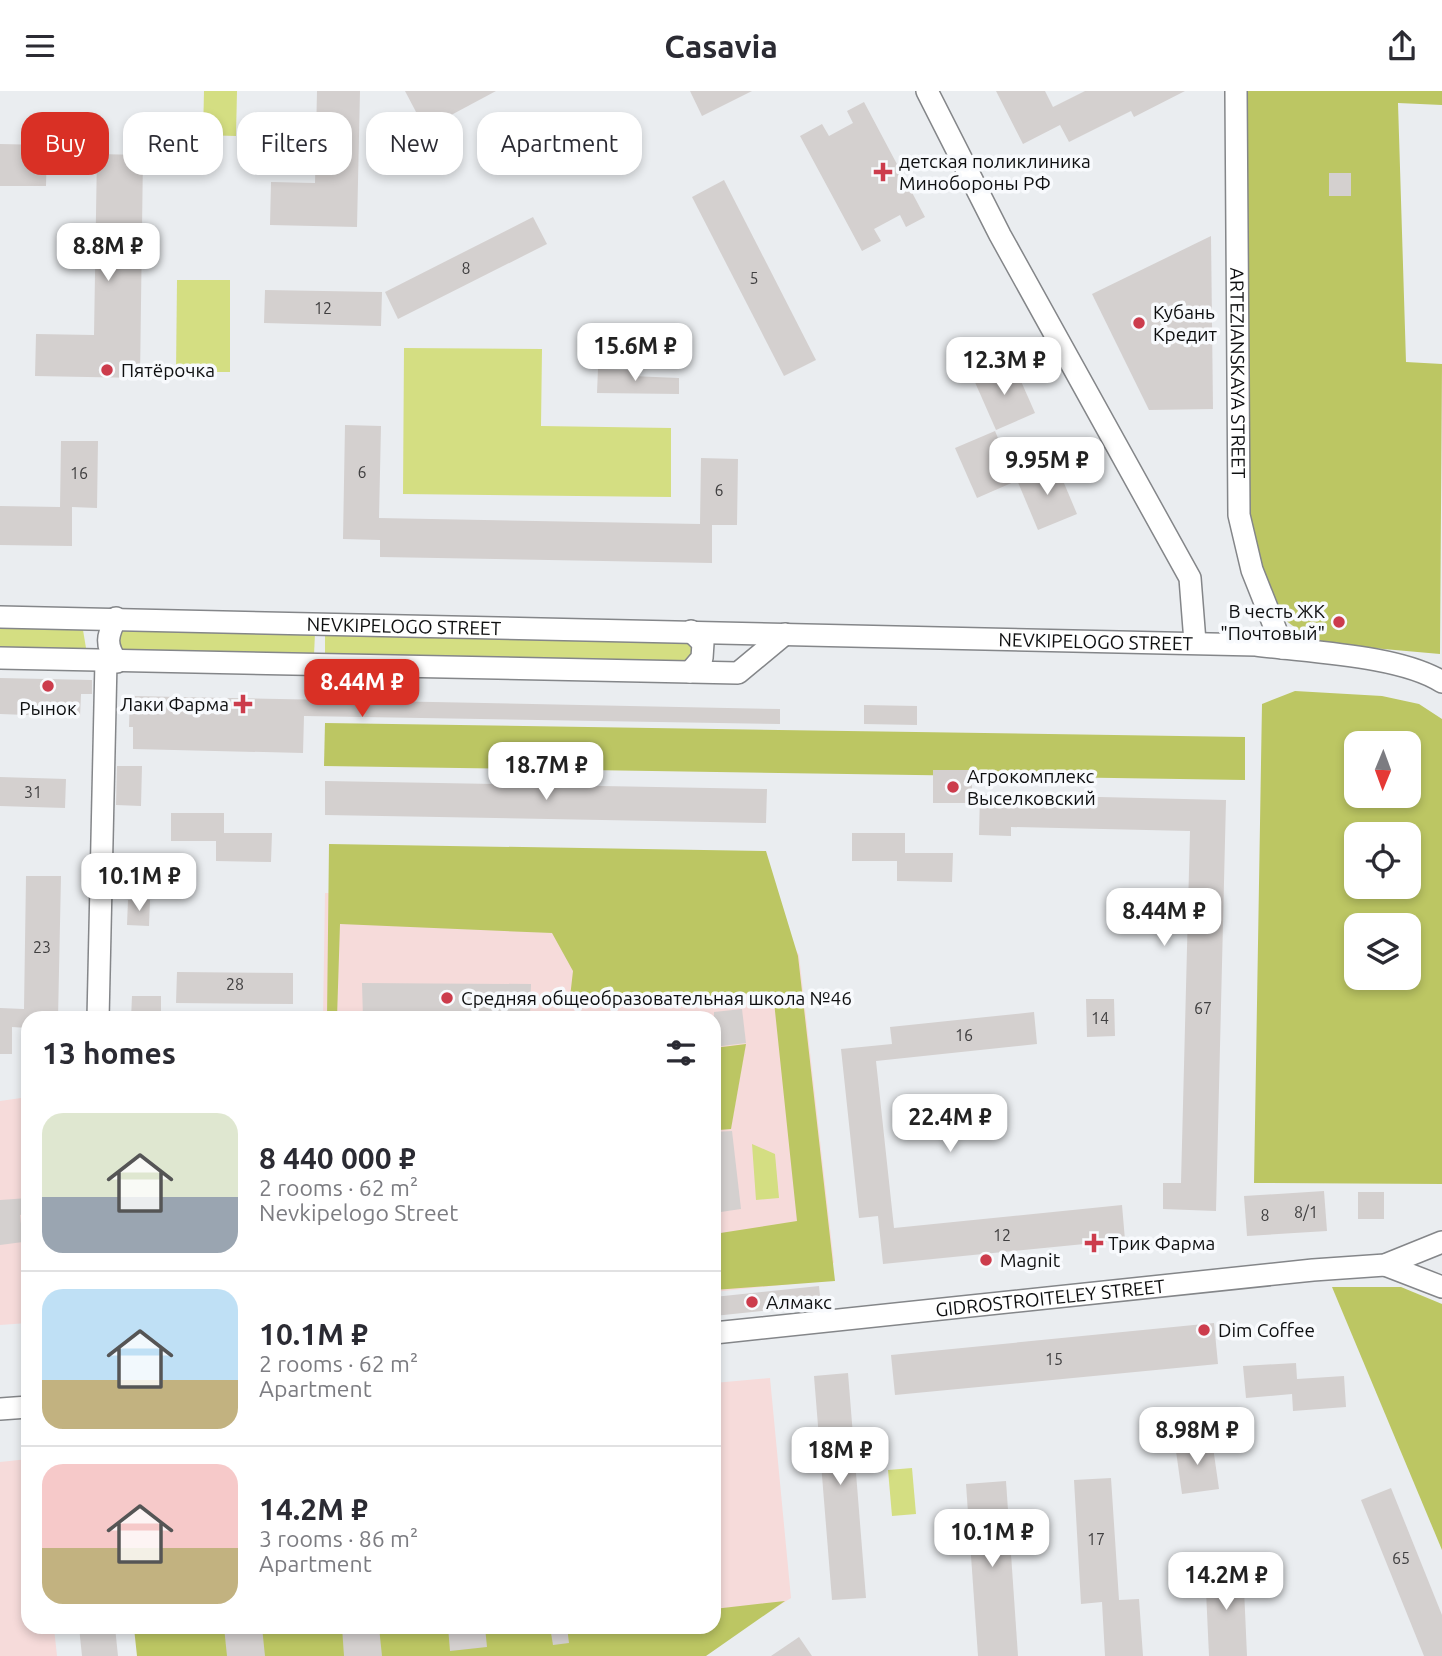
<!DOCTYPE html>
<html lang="en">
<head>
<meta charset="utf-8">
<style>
	body { margin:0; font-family:Ubuntu,sans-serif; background:#f7f7f7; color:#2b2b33; height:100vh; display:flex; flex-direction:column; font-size:26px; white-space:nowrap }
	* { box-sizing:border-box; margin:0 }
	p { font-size:23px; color:#7c7c81 }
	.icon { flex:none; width:38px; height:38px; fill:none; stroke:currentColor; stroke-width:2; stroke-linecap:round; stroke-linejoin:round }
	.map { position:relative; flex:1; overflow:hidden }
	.side { position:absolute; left:21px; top:920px; width:700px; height:623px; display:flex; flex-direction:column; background:#fff; border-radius:21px; box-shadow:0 4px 10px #0003 }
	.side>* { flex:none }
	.top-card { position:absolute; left:21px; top:21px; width:700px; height:63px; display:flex; gap:14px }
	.needle { width:46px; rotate:181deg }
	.tools { position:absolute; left:1344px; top:640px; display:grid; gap:14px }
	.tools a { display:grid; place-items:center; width:77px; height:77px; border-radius:14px; background:#fff; box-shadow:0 4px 10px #0003; font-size:35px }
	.price { position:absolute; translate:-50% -60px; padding:0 16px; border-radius:14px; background:#fff; color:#222; font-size:23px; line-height:46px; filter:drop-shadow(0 2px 4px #0008) }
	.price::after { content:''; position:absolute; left:50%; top:42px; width:21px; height:16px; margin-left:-10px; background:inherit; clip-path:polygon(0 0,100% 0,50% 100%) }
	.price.on { background:#d93025; color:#fff }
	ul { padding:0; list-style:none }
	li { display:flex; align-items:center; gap:21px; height:175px; padding:0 21px }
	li+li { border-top:2px solid #e1e1e2 }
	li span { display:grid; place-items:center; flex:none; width:196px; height:140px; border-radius:21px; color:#555 }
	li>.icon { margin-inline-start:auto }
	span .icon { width:84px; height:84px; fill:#fffc; stroke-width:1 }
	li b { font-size:30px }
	h2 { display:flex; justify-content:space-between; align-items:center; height:84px; padding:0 21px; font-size:30px }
	.chip { padding:0 24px; border-radius:21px; background:#fff; box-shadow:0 4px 10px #0003; font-size:24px; line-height:63px }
	.chip.on { background:#d93025; color:#fff }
	header { display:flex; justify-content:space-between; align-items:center; height:91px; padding:0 21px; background:#fff; font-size:32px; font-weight:600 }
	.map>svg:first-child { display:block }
	.education { fill:#f6dbda }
	.green { fill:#d4de82 }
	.forest { fill:#bcc663; fill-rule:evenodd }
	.building { fill:#d4d0cf }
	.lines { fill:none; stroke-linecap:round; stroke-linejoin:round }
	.minor-casing { stroke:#848689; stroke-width:24 }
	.minor { stroke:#fff; stroke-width:21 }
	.poi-dot { fill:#cc3c4c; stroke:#f8fafd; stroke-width:2.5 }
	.labels { text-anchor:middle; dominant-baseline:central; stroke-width:7; stroke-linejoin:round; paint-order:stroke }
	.number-label { font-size:16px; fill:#403f40 }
	.poi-label { font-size:19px; fill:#0e0f10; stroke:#f8fafd; text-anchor:start }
	.street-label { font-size:19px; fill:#0e0f10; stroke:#f8fafd }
</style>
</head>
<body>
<header><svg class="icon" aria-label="menu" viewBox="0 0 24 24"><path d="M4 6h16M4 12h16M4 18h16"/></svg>Casavia<svg class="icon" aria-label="share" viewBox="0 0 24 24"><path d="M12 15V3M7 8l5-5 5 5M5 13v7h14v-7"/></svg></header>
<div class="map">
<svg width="1442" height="1565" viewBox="0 0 1442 1565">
	<rect width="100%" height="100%" fill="#eaedf0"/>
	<g class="education">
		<polygon points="325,802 765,810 799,864 834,1172 819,1174 821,1190 714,1201 714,928 323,928"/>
		<polygon points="28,1006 28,1232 0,1234 0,1010"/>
		<polygon points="770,1287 791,1507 698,1565 714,1536 714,1292"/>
		<polygon points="28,1368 28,1536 54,1537 57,1565 0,1565 0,1371"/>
	</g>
	<g class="green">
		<polygon points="204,0 237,0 236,45 203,44"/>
		<polygon points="177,189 230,189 230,281 176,281"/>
		<polygon points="404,257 542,258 541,335 671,337 671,406 403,403"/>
		<polygon points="0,537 83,539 86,557 83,561 0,559"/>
		<polygon points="119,539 315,542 314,564 118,561"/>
		<polygon points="325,542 693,548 692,571 325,564"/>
		<polygon points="752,1053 775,1063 779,1107 756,1109"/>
		<polygon points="912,1377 916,1423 892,1425 888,1379"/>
	</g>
	<g class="forest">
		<polygon points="1242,0 1442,0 1442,14 1398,12 1406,271 1442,273 1440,563 1316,552 1285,529 1252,479 1238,396"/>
		<path d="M 1295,600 L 1382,605 L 1419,613 L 1442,628 L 1442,1093 L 1254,1092 L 1262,613 ZM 1356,653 L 1409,653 L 1409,705 L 1356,705 ZM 1356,744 L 1409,744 L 1409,796 L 1356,796 ZM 1356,835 L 1409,835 L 1409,887 L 1356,887 Z"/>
		<polygon points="325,632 1245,646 1245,689 324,675"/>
		<polygon points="329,753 766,760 798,865 835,1190 714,1199 714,1143 797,1130 773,901 569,915 573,880 552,842 340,833 337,927 327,927"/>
		<polygon points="746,953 731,1038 719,1039 714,957"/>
		<polygon points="1332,1196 1401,1196 1442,1213 1442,1459"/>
		<polygon points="785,1510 706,1565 137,1565 134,1537 714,1536 714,1518"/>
	</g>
	<g class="building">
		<polygon points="317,0 360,0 357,136 270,134 271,91 315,92"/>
		<polygon points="405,0 496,0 425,38"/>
		<polygon points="690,0 752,0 702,25"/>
		<polygon points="996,0 1045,0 1053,16 1085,0 1185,0 1134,26 1131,20 1069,51 1060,34 1023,53"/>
		<polygon points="864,11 925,126 906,136 900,124 874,138 881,150 862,160 800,45 822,33 829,45 853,32 847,20"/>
		<polygon points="0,53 47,54 46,95 0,95"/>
		<polygon points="97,63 143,64 140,287 35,285 36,243 94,244"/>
		<rect x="1329" y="82" width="22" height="23"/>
		<polygon points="724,89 816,269 784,285 692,106"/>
		<polygon points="533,126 547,153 398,228 385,201"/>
		<polygon points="1211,145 1213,318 1149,319 1092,203"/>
		<polygon points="265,199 382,201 381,235 264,232"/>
		<polygon points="651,232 667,233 667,257 650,257"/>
		<polygon points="1013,272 1035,322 996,339 974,289"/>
		<polygon points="598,278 632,279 632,285 679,287 679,303 597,302"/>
		<polygon points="345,334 381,335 379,427 700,433 701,367 738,368 737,434 712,434 712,472 380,466 380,449 343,448"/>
		<polygon points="995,340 1016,390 977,407 955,357"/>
		<polygon points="61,350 98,350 97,417 72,416 72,455 0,454 0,415 60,416"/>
		<polygon points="1056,373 1077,423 1038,439 1017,389"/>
		<polygon points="0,587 92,589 92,603 81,603 80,626 0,623"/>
		<polygon points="130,605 780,618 780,633 304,625 303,662 133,658 133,636 129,636"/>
		<polygon points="864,614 917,615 917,634 864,633"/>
		<polygon points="117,675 142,675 141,715 116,714"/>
		<rect x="933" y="679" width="39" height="33"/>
		<polygon points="0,686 66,688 65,717 0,715"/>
		<polygon points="325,690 767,698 766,732 325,724"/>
		<polygon points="980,703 1226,709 1216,1120 1163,1118 1163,1092 1181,1092 1190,740 1011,736 1011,745 979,744"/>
		<polygon points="171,722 224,722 224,742 272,742 271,771 216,770 216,750 171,750"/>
		<polygon points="852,742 905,742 905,762 953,762 952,791 897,790 897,770 852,770"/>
		<polygon points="26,785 61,785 58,928 28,928 28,937 12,936 12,963 0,963 0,917 24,918"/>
		<polygon points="128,809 150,809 149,835 127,834"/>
		<polygon points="177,881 293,882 293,913 176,912"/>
		<polygon points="362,892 531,893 530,928 363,928"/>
		<polygon points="132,905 161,905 161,928 131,928"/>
		<polygon points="1086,908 1114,908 1115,945 1087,946"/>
		<polygon points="742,918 746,952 714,956 714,921"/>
		<polygon points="1034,921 1037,953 876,970 894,1137 1122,1114 1125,1149 883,1173 878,1125 859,1127 841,958 892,953 890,936"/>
		<polygon points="732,1040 741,1118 714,1122 714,1041"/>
		<polygon points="1324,1100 1327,1140 1247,1145 1244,1105"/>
		<rect x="1358" y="1101" width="26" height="27"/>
		<polygon points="28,1107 28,1123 20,1124 23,1151 0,1154 0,1109"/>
		<polygon points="819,1195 821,1214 714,1225 714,1206"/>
		<polygon points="1214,1232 1218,1273 895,1304 891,1264"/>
		<polygon points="1296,1272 1297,1288 1344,1285 1346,1316 1293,1320 1292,1303 1246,1307 1243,1275"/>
		<polygon points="848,1282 866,1507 832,1509 814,1285"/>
		<polygon points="1212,1349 1219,1398 1182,1403 1175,1353"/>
		<polygon points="1111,1387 1119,1509 1139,1508 1143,1565 1105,1565 1102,1511 1081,1513 1074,1389"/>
		<polygon points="1006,1390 1018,1565 978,1565 966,1393"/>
		<polygon points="1391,1397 1442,1524 1442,1565 1424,1565 1361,1409"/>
		<polygon points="1243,1475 1247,1565 1209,1565 1205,1478"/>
		<polygon points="79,1536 115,1536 118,1565 82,1565"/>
		<polygon points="224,1536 262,1536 265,1565 227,1565"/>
		<polygon points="342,1536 379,1536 382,1565 344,1565"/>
		<polygon points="448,1536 485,1536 487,1556 450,1560"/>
		<polygon points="550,1536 567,1536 569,1552 553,1554"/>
		<polygon points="799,1546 812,1565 771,1565"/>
	</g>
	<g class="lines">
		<g class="minor-casing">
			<g id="minor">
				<polyline points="927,0 1000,144 1190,487 1195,551"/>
				<path id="s1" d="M 1236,0 L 1239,424 L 1252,479 L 1283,557"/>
				<path id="s2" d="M 0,526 L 1256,554 C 1307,561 1400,564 1442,591"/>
				<path d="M 116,527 C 107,545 105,554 117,571"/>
				<polyline points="0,567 738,582 785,543"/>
				<polyline points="690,581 702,567 703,552 691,540"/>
				<polyline points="98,928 106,570"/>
				<polyline points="1385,1174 1442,1196"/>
				<path id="s3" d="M 714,1242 L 1313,1179 L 1385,1174 L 1442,1151"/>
				<polyline points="0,1318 28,1316"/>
			</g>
		</g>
		<use href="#minor" class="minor"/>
	</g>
	<g class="poi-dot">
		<path d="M879.5 70.5h7v7h7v7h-7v7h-7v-7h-7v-7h7z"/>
		<circle cx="1139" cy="232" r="7"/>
		<circle cx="107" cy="279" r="7"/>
		<circle cx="1339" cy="531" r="7"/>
		<circle cx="48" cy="595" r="7"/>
		<path d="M239.5 602.5h7v7h7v7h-7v7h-7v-7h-7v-7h7z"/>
		<circle cx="953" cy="696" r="7"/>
		<circle cx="447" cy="907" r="7"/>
		<path d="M1090.5 1141.5h7v7h7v7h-7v7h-7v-7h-7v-7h7z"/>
		<circle cx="986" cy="1169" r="7"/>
		<circle cx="752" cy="1211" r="7"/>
		<circle cx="1204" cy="1239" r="7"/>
	</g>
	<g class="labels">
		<g class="number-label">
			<text x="466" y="177">8</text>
			<text x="754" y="187">5</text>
			<text x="323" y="217">12</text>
			<text x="362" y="381">6</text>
			<text x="79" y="382">16</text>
			<text x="719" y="399">6</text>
			<text x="33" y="701">31</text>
			<text x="42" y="856">23</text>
			<text x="235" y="893">28</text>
			<text x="1203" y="917">67</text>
			<text x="1100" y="927">14</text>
			<text x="964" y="944">16</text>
			<text x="1306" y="1121">8/1</text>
			<text x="1265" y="1124">8</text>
			<text x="1002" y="1144">12</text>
			<text x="1054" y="1268">15</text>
			<text x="1096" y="1448">17</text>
			<text x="1401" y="1467">65</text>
		</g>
		<g class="poi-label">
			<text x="899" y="70">детская поликлиника<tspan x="899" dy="22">Минобороны РФ</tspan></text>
			<text x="1153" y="221">Кубань<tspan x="1153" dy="22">Кредит</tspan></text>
			<text x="121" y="279">Пятёрочка</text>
			<text x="1325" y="520" text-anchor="end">В честь ЖК<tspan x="1325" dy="22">"Почтовый"</tspan></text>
			<text x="229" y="613" text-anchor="end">Лаки Фарма</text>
			<text x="48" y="617" text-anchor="middle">Рынок</text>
			<text x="967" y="685">Агрокомплекс<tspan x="967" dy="22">Выселковский</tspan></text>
			<text x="461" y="907">Средняя общеобразовательная школа №46</text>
			<text x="1108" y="1152">Трик Фарма</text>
			<text x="1000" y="1169">Magnit</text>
			<text x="766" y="1211">Алмакс</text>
			<text x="1218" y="1239">Dim Coffee</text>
		</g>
		<g class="street-label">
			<text stroke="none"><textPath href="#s1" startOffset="282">ARTEZIANSKAYA STREET</textPath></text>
			<text stroke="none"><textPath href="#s2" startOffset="404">NEVKIPELOGO STREET</textPath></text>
			<text stroke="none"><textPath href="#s2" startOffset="1096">NEVKIPELOGO STREET</textPath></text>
			<text stroke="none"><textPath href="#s3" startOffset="338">GIDROSTROITELEY STREET</textPath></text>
		</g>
	</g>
</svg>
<div class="tools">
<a><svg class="needle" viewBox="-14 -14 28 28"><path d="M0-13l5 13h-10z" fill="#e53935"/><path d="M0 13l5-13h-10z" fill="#7c7c81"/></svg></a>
<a><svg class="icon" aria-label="locate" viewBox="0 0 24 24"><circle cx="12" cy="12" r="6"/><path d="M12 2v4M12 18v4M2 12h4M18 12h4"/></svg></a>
<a><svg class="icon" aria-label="layers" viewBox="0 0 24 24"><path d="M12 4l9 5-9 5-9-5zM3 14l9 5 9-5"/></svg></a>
</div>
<b class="price" style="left:108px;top:192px">8.8M ₽</b>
<b class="price" style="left:635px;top:292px">15.6M ₽</b>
<b class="price" style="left:1004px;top:306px">12.3M ₽</b>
<b class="price" style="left:1047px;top:406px">9.95M ₽</b>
<b class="price on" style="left:362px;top:628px">8.44M ₽</b>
<b class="price" style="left:546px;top:711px">18.7M ₽</b>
<b class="price" style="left:139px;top:822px">10.1M ₽</b>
<b class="price" style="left:1164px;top:857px">8.44M ₽</b>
<b class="price" style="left:950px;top:1063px">22.4M ₽</b>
<b class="price" style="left:1197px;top:1376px">8.98M ₽</b>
<b class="price" style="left:840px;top:1396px">18M ₽</b>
<b class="price" style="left:992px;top:1478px">10.1M ₽</b>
<b class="price" style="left:1226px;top:1521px">14.2M ₽</b>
<div class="top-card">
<a class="chip on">Buy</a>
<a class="chip">Rent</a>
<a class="chip">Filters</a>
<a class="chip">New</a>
<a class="chip">Apartment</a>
</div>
<section class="side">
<h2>13 homes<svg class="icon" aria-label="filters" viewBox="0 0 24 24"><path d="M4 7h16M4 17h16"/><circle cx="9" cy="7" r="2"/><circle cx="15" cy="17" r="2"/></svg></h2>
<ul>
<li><span style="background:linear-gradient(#dfe7d0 60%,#9aa5b1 0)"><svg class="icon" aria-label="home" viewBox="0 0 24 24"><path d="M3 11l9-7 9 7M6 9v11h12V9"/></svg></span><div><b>8 440 000 ₽</b><p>2 rooms · 62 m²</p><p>Nevkipelogo Street</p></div></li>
<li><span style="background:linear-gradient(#bfe0f5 65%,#c2b280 0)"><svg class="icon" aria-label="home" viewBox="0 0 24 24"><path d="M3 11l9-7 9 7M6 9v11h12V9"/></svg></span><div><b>10.1M ₽</b><p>2 rooms · 62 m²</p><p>Apartment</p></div></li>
<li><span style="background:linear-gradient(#f6c9c9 60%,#c2b280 0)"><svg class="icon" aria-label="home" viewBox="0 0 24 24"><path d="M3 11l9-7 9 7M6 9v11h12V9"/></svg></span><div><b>14.2M ₽</b><p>3 rooms · 86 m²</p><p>Apartment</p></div></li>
</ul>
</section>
</div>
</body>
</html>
